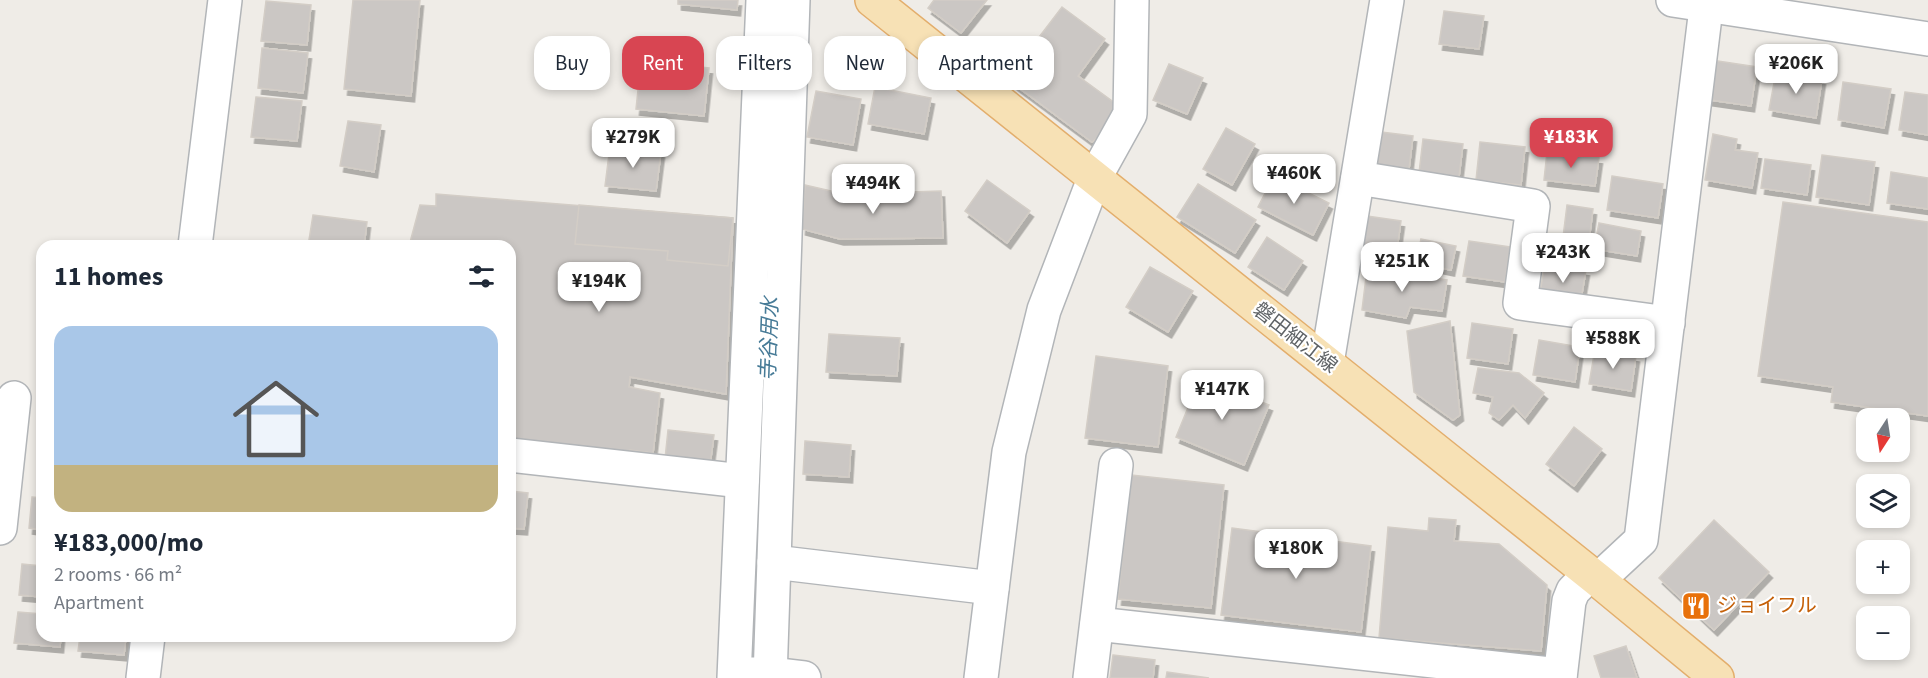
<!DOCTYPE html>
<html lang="en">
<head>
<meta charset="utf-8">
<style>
	body { margin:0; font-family:"Source Sans 3","Noto Sans JP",sans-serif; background:#f6f6f7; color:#1f2937; height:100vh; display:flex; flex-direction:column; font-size:22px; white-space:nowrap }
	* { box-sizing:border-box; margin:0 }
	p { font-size:20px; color:#747a83 }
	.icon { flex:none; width:33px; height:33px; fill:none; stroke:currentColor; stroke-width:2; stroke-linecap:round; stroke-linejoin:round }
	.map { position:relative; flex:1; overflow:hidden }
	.sheet { position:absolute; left:36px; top:240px; width:480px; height:402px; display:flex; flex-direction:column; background:#fff; border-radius:18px; box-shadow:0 3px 9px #0003 }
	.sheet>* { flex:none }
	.hud { position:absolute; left:534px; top:36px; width:570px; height:54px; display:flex; gap:12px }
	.needle { width:39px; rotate:192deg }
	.controls { position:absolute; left:1856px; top:408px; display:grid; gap:12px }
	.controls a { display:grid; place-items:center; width:54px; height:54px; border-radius:12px; background:#fff; box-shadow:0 3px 9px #0003; font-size:30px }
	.price { position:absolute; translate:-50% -51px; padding:0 14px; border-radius:12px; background:#fff; color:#222; font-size:20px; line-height:39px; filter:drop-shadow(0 2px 3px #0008) }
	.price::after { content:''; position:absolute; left:50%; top:36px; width:18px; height:14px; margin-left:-9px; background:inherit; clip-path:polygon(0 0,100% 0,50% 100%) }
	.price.current { background:#d84552; color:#fff }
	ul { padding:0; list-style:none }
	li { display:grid; align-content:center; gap:12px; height:318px; padding:0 18px }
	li+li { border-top:2px solid #e0e1e3 }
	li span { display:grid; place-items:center; height:186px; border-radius:18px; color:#555 }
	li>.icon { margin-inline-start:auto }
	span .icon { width:108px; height:108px; fill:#fffc; stroke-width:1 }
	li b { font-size:26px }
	h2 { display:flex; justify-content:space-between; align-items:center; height:72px; padding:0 18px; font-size:26px }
	.chip { padding:0 21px; border-radius:18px; background:#fff; box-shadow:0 3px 9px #0003; font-size:21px; line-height:54px }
	.chip.current { background:#d84552; color:#fff }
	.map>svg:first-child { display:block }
	.building { fill:#cbc7c4; stroke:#d3cdc6; stroke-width:1.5; filter:url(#shadow) }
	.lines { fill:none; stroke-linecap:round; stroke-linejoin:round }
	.minor-casing { stroke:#b2b5b8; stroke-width:36 }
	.major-casing { stroke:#e3ae6c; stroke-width:36 }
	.minor { stroke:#fff; stroke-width:33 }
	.major { stroke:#f7e1b5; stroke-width:33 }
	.labels { text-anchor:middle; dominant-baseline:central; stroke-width:4.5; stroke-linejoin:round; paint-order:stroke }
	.street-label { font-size:20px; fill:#5f6366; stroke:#fff }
	.food-label { font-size:20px; fill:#c56008; stroke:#fff; text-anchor:start }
	.water-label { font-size:21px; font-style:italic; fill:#477b97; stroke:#fff }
</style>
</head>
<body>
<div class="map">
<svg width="1928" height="678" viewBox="0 0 1928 678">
	<defs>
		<filter id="shadow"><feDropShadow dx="3.5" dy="6" stdDeviation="0" flood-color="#0004"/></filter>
	</defs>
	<rect width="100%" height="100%" fill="#efece7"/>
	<g class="building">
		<polygon points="353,0 420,0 411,96 344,89"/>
		<polygon points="678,0 738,0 737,10 678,4"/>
		<polygon points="934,0 987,0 961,33 928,8"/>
		<polygon points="266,1 311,5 307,45 261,41"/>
		<polygon points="1062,7 1105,39 1078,76 1130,114 1092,142 1007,79"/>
		<polygon points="1444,11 1484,16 1479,49 1439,44"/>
		<polygon points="262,48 308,53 303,93 258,88"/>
		<polygon points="1711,60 1757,67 1751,106 1704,99"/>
		<polygon points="641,61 709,68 704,116 636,109"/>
		<polygon points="1169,64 1203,78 1187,114 1153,100"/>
		<polygon points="1776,72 1822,79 1816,118 1769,110"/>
		<polygon points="1843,82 1891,89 1884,128 1838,120"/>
		<polygon points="875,87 931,98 924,134 868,124"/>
		<polygon points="816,91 861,99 853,145 807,137"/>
		<polygon points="1905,92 1928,95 1928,135 1899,130"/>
		<polygon points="256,97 302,101 297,141 251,137"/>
		<polygon points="348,121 381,125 374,172 340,166"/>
		<polygon points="1226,128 1255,144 1232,185 1203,169"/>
		<polygon points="1373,131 1413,136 1409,169 1369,164"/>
		<polygon points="1713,134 1737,139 1735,150 1758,153 1752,188 1705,180"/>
		<polygon points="1423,139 1463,144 1459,177 1419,173"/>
		<polygon points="1480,142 1525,147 1521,185 1476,180"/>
		<polygon points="610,146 661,152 656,191 605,186"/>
		<polygon points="1547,152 1599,158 1595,186 1544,180"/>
		<polygon points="1822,155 1875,162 1869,205 1816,197"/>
		<polygon points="1765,159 1811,165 1807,195 1761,188"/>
		<polygon points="1891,172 1928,178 1928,209 1887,203"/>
		<polygon points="1274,176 1329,203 1313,235 1258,207"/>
		<polygon points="1612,176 1663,184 1658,218 1607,210"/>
		<polygon points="987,180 1030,211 1007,243 965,211"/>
		<polygon points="1198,184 1256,220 1235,253 1177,217"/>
		<polygon points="805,185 844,194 941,191 943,238 840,239 802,229"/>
		<polygon points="436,194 733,218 726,394 630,377 629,387 660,393 653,453 630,450 625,459 510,445 510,246 409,246 420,205 436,206"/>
		<polygon points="1783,202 1928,222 1928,416 1831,402 1833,387 1758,376"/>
		<polygon points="579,205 733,218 728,266 667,260 668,251 575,244"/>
		<polygon points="1567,205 1593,209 1589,241 1563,237"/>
		<polygon points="313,215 367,222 364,246 308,246"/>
		<polygon points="1360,215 1401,221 1396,256 1355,250"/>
		<polygon points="1599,223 1641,231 1637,256 1594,249"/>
		<polygon points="1267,237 1303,261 1284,290 1248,267"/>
		<polygon points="1421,239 1456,246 1451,270 1416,263"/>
		<polygon points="1469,241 1510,247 1505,282 1463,276"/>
		<polygon points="1545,264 1586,270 1580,305 1539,298"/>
		<polygon points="1150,267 1193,291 1168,332 1126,307"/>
		<polygon points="1367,269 1447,280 1442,311 1410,307 1406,318 1362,310"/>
		<polygon points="1450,321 1460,415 1453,420 1414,392 1407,331"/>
		<polygon points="1472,323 1513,329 1508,364 1467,358"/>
		<polygon points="829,334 900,338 897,376 826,372"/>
		<polygon points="1539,340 1580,347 1575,382 1533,375"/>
		<polygon points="1595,349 1636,356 1631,391 1589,384"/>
		<polygon points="1096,356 1168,366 1158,447 1085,438"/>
		<polygon points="1478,368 1519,373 1544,393 1525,418 1513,405 1499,420 1489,413 1493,397 1473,393"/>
		<polygon points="1200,378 1269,405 1244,465 1176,437"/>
		<polygon points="1574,427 1602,449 1574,486 1546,464"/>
		<polygon points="668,430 714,435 710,465 665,459"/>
		<polygon points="805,441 851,445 849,477 803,474"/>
		<polygon points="1131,475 1224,485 1211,608 1118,599"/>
		<polygon points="510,491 528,493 524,529 510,528"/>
		<polygon points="32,497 42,498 42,530 29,528"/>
		<polygon points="1429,518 1456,520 1454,541 1499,544 1547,585 1541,651 1379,638 1388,527 1428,531"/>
		<polygon points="1714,520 1769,572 1714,630 1659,578"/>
		<polygon points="1232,528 1371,546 1361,632 1221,615"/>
		<polygon points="22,564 42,566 42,597 19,595"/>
		<polygon points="18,612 42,614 42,636 61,636 60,647 14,643"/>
		<polygon points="80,636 126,636 124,655 78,651"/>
		<polygon points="1626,646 1637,678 1601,678 1594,656"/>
		<polygon points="1113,655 1155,660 1153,678 1110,678"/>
		<polygon points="1167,672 1209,678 1166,678"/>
	</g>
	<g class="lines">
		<g class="minor-casing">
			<g id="minor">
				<polyline points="1673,0 1928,39"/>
				<polyline points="1358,178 1533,206 1520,303 1668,323"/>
				<polyline points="195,246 225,0"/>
				<polyline points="1327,363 1387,0"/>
				<polyline points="510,455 742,481"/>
				<polyline points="0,528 14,398"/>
				<polyline points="774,562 992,588"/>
				<polyline points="1598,580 1641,540 1707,0"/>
				<polyline points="1097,624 1560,675"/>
				<polyline points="749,674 770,674 804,678"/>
				<polyline points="143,678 148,636"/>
				<polyline points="734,678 763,0"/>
				<polyline points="770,678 793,0"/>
				<polyline points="981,678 1009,452 1044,310 1094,179 1130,114 1132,0"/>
				<polyline points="1090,678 1116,465"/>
				<polyline points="1560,678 1569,601 1573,591 1590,574"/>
			</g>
		</g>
		<g class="major-casing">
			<polyline id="major" points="872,0 1598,580 1717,678"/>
		</g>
		<use href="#minor" class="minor"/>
		<use href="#major" class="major"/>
	</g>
	<defs>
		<g id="restaurant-square" transform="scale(1.5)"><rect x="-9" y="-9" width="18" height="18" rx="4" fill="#e8710a" stroke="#fff"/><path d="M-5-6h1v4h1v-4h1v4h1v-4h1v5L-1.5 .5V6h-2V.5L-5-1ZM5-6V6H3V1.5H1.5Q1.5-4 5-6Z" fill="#fff"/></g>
	</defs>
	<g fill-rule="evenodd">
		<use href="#restaurant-square" x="1696" y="606"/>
	</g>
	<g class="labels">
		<g class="street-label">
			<text transform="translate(1295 338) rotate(38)">磐田細江線</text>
		</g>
		<g class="food-label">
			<text x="1717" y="606">ジョイフル</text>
		</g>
		<g class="water-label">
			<text transform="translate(769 339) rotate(-88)">寺谷用水</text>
		</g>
	</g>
</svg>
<div class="controls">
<a><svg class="needle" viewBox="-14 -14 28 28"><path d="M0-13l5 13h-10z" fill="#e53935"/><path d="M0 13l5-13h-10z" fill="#747a83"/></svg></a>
<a><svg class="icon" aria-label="layers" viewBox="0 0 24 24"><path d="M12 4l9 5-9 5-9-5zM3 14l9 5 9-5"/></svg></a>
<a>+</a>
<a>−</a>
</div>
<b class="price" style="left:1796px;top:95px">¥206K</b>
<b class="price" style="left:633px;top:169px">¥279K</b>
<b class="price current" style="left:1571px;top:169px">¥183K</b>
<b class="price" style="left:1294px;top:205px">¥460K</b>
<b class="price" style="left:873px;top:215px">¥494K</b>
<b class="price" style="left:1563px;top:284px">¥243K</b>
<b class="price" style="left:1402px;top:293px">¥251K</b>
<b class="price" style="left:599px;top:313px">¥194K</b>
<b class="price" style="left:1613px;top:370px">¥588K</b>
<b class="price" style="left:1222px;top:421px">¥147K</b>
<b class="price" style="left:1296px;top:580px">¥180K</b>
<div class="hud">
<a class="chip">Buy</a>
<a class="chip current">Rent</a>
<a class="chip">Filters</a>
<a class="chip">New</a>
<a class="chip">Apartment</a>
</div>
<section class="sheet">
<h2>11 homes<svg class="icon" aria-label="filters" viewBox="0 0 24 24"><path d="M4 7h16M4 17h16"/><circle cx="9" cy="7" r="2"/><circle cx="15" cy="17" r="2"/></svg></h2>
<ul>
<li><span style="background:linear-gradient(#a9c7e8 75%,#c2b280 0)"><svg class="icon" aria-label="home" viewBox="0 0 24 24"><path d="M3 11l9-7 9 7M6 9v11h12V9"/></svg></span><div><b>¥183,000/mo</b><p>2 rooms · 66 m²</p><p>Apartment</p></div></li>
</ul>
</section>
</div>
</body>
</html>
